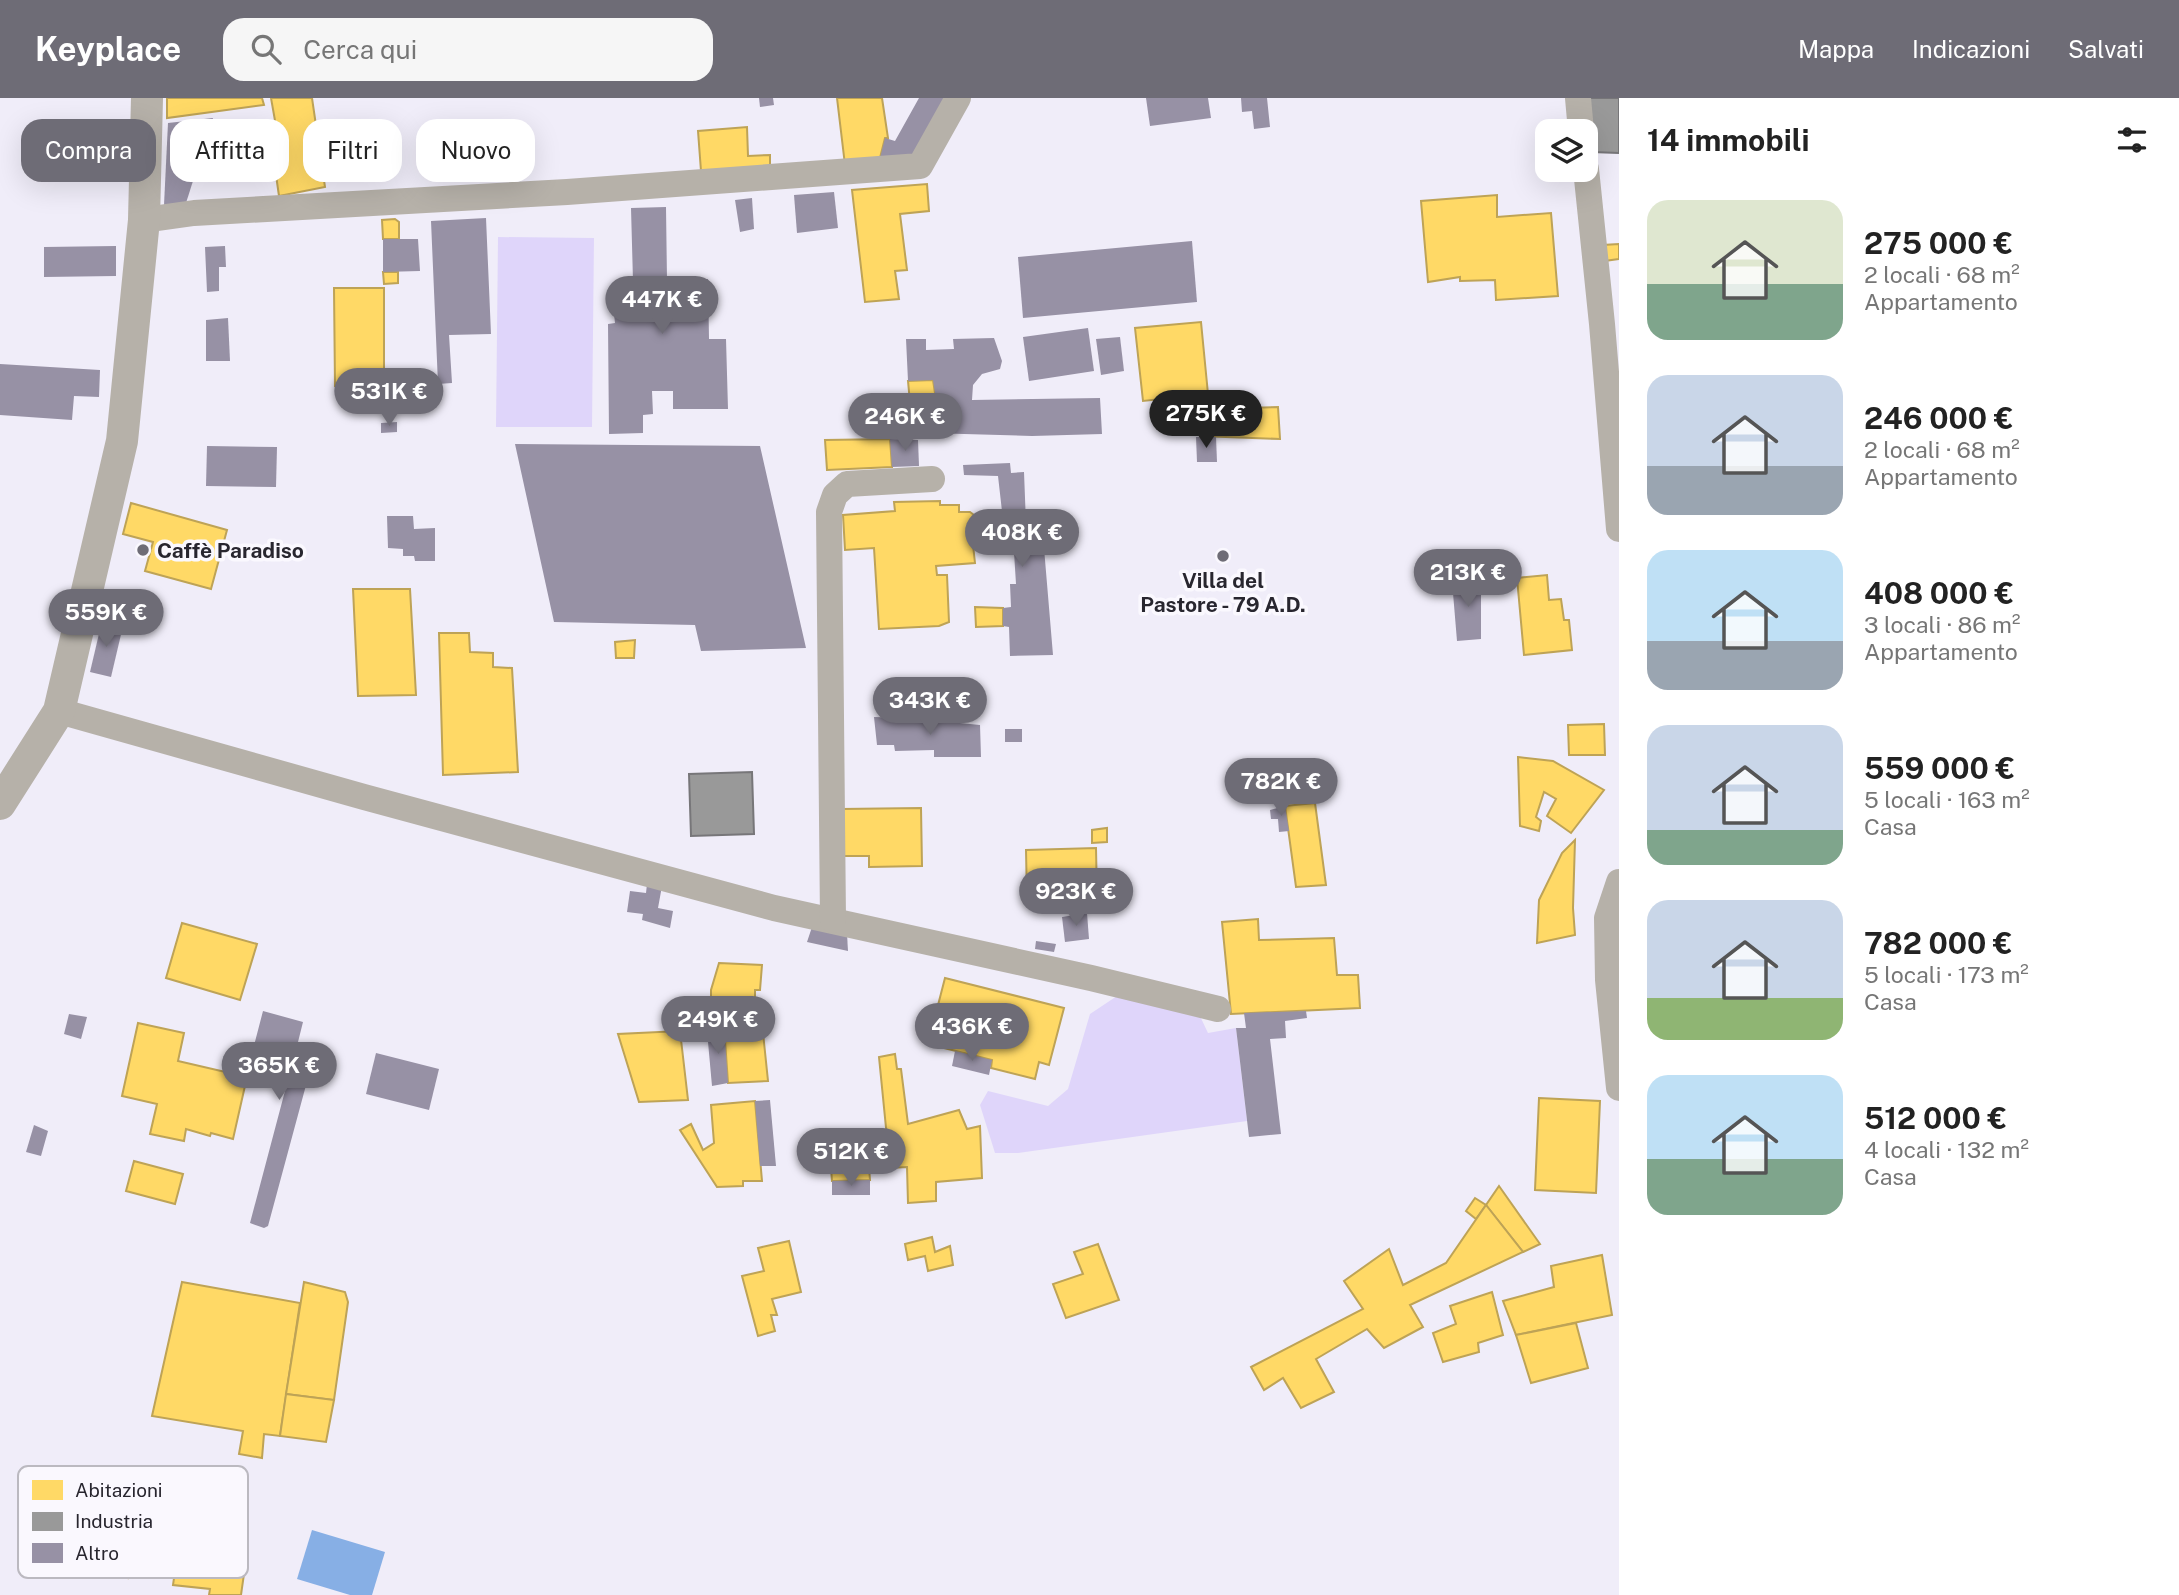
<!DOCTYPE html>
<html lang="it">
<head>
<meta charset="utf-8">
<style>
	body { margin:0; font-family:"Public Sans",sans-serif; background:#f6f6f6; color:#222; height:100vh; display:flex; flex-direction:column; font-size:26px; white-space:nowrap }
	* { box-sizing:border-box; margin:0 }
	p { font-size:23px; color:#767676 }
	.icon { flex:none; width:38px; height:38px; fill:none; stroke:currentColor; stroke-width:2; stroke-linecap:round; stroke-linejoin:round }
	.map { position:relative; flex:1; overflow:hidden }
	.drawer { display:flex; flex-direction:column; background:#fff; width:560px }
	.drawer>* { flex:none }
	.guide { position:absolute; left:21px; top:21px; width:665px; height:63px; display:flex; gap:14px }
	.controls { position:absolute; left:1535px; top:21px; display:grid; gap:14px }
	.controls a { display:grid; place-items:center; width:63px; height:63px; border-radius:14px; background:#fff; box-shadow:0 7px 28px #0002; font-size:35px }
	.price { position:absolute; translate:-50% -60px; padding:0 16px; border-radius:24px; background:#6e6c76; color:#fff; font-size:23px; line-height:46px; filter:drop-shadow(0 2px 4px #0008) }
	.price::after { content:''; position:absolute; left:50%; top:42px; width:21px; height:16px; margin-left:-10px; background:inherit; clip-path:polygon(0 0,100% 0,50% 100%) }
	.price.on { background:#222; color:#fff }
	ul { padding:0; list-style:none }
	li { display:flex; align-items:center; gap:21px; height:175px; padding:0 28px }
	li span { display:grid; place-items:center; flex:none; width:196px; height:140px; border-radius:21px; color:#555 }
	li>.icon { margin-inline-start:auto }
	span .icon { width:84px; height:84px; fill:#fffc; stroke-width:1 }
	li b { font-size:30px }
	h2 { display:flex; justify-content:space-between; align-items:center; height:84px; padding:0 28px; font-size:30px }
	.tag { padding:0 24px; border-radius:21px; background:#fff; box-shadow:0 7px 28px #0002; font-size:24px; line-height:63px }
	.tag.on { background:#6e6c76; color:#fff }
	header { display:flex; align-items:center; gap:42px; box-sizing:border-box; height:98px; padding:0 35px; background:#6e6c76; color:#fff }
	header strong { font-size:33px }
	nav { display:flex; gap:38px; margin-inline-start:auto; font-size:24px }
	.search { width:490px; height:63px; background:#f6f6f6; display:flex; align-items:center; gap:18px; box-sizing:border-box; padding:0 24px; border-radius:21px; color:#767676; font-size:26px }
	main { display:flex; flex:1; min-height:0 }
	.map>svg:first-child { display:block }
	.green { fill:#dfd5fa }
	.water { fill:#87afe5 }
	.homes { fill:#ffd966; stroke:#bea356; stroke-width:2 }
	.industry { fill:#999; stroke:#777679; stroke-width:2 }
	.building { fill:#9791a5 }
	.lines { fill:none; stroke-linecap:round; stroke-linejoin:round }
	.minor { stroke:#b6b1a9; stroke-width:26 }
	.tertiary { stroke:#b6b1a9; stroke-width:32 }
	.poi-dot { fill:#6e6c76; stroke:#faf8fe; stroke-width:2.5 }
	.labels { text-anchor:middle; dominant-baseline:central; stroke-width:7; stroke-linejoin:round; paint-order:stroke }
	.poi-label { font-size:21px; font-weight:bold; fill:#28262f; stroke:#faf8fe; text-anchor:start }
	.key { fill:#faf8fe; stroke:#bbb9c0; stroke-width:2 }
	.key-label { font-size:19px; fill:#28262f }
</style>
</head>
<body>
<header>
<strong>Keyplace</strong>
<div class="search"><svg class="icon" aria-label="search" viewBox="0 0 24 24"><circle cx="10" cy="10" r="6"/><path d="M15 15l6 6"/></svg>Cerca qui</div>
<nav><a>Mappa</a><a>Indicazioni</a><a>Salvati</a></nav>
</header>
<main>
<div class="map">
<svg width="1619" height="1497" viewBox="0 0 1619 1497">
	<rect width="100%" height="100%" fill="#f0edf9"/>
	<g class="green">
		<polygon points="498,139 594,140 592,329 496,329"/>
		<polygon points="1120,896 1199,916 1208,935 1236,930 1247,1023 1018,1055 995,1055 980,1007 988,993 1048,1008 1068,991 1090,916"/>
	</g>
	<polygon class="water" points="312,1432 385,1454 372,1497 350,1497 297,1481"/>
	<g class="homes">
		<polygon points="167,0 262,0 264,7 167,20"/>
		<polygon points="271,0 312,0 325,89 279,98 274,63 282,62"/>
		<polygon points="837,0 882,0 888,40 885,40 879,64 845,67"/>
		<polygon points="747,29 748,58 770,57 770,68 701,73 698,33"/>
		<polygon points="927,86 929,113 900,116 907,172 895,173 899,201 865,204 852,92"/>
		<polygon points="1497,97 1497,119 1551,115 1558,198 1496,202 1495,182 1460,183 1460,179 1428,184 1421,103"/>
		<polygon points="395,121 399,124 399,141 383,141 382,122"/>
		<polygon points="1619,146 1619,161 1604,163 1603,147"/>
		<polygon points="383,174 398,174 398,185 384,186"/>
		<polygon points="334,190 384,190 384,287 335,288"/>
		<polygon points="1201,224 1208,296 1143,303 1135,230"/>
		<polygon points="933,282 935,295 930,306 928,335 913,336 908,283"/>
		<polygon points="1278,309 1280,341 1200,338 1200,328 1210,328 1211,311"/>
		<polygon points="890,341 892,369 827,372 825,342"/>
		<polygon points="940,403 940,407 959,407 959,414 970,414 978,420 1003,423 1007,444 973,447 975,465 936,468 937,477 947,477 949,524 939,528 879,531 874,450 845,452 843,417 895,413 894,404"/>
		<polygon points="131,405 227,432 211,491 145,473 153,444 123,436"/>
		<polygon points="1547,477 1549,502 1561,501 1564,522 1569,522 1572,552 1524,557 1517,480"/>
		<polygon points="353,491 410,491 416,597 358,598"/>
		<polygon points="975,509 1003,510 1003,528 976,529"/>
		<polygon points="439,535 469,535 470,554 493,555 493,569 512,570 518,674 443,677"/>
		<polygon points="635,542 634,560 616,560 615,544"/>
		<polygon points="1604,626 1605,657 1569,657 1568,627"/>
		<polygon points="1518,659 1553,663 1604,692 1571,735 1547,718 1556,701 1544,694 1536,719 1541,723 1539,733 1520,728"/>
		<polygon points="1315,705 1326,787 1296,789 1285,708"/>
		<polygon points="921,710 922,768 869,769 869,758 842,758 841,711"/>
		<polygon points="1107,730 1107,744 1092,745 1092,732"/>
		<polygon points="1575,742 1573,810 1575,837 1537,845 1539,802 1562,755"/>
		<polygon points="1096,750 1097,800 1027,802 1026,752"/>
		<polygon points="1258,821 1259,842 1334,840 1337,877 1358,877 1360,910 1231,916 1222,824"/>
		<polygon points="182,825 257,846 240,902 166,880"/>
		<polygon points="719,865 762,867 760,892 755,892 755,919 711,917 711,892"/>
		<polygon points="945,880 1064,910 1049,967 1039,964 1035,981 991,970 992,962 928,946"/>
		<polygon points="138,925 184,935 178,963 247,979 233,1041 211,1035 210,1038 186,1031 184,1043 150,1036 157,1006 122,998"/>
		<polygon points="762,925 768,983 728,985 724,928"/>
		<polygon points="680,933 688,1002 639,1004 618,936"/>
		<polygon points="895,956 897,971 901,971 908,1026 959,1012 967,1031 980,1028 982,1080 936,1084 936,1103 908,1105 907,1069 890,1070 879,959"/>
		<polygon points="1539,1000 1600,1003 1596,1095 1535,1092"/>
		<polygon points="755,1003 762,1083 743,1083 743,1088 717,1089 680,1032 691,1026 703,1052 714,1045 711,1007"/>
		<polygon points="867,1045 870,1082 832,1083 831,1070 840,1069 839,1057"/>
		<polygon points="134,1063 183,1076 175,1106 126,1093"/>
		<polygon points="1499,1088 1540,1146 1523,1154 1486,1107"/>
		<polygon points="1475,1100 1486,1107 1476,1121 1466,1113"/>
		<polygon points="1486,1107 1523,1154 1410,1207 1423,1229 1384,1250 1367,1231 1316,1261 1334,1294 1301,1310 1283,1280 1264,1292 1251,1269 1363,1211 1344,1183 1389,1151 1403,1187 1446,1165"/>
		<polygon points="932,1139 935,1154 950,1148 953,1167 928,1173 925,1158 908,1162 905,1146"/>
		<polygon points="789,1143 801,1194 772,1201 777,1217 771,1217 775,1233 758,1238 742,1178 764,1173 758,1150"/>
		<polygon points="1098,1146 1119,1202 1066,1220 1053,1186 1083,1176 1074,1154"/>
		<polygon points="1602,1157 1612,1217 1516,1237 1503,1203 1554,1189 1551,1168"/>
		<polygon points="182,1184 300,1205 280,1338 264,1336 262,1360 239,1356 243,1333 152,1318"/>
		<polygon points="304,1184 345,1194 348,1204 334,1302 286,1296"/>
		<polygon points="1492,1194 1503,1237 1478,1245 1479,1254 1443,1264 1433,1235 1456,1226 1450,1208"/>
		<polygon points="1576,1225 1588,1270 1531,1285 1516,1237"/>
		<polygon points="286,1296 334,1302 326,1344 280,1338"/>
		<polygon points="99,1450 132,1455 128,1480 64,1471 66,1455 97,1459"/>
		<polygon points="178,1452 226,1461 222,1474 244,1476 241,1497 209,1497 210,1491 173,1487"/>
	</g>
	<g class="industry">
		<polygon points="1588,0 1619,0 1619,55 1592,54"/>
		<polygon points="752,674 754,736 691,738 689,676"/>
	</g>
	<g class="building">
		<polygon points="759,0 773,0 774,7 760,9"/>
		<polygon points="919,0 949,0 914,61 879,64 885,40 895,43"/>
		<polygon points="1146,0 1208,0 1211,20 1150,28"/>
		<polygon points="1241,0 1267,0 1270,29 1254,31 1252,13 1242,14"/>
		<polygon points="213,20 186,105 164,107 168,25"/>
		<polygon points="364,35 365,39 374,37 376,58 357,60 354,36"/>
		<polygon points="66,37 84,38 83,53 65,52"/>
		<polygon points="834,94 838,130 797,135 794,97"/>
		<polygon points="752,100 754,131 740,134 735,102"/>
		<polygon points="666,109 667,182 708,181 709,241 726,241 728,311 673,311 673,293 652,293 653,316 643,317 643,335 609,336 608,226 615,225 614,216 627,215 627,183 633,183 631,110"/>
		<polygon points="486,120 491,236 449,237 452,285 438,286 431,123"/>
		<polygon points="383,141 418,141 420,173 383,174"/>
		<polygon points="1192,143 1197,204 1023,220 1018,159"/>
		<polygon points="116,148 116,178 44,179 44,149"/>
		<polygon points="225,148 226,169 219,169 219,193 207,194 205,149"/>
		<polygon points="228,220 230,263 206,263 206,222"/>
		<polygon points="1088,230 1094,273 1029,283 1023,239"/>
		<polygon points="1120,239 1124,273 1101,277 1096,241"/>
		<polygon points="994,240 1002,263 1000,271 982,276 973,287 972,302 1100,300 1102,336 1032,338 928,335 930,306 935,295 933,282 908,283 906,241 926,241 926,252 954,251 953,241"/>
		<polygon points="0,266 100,272 99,299 74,298 72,322 0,317"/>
		<polygon points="397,324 397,334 381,335 381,325"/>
		<polygon points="1196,339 1216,339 1217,364 1197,364"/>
		<polygon points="890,341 918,342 919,368 892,369"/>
		<polygon points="515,346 760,348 806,550 701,553 695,527 554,524"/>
		<polygon points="207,348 277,349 276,389 206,388"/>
		<polygon points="1010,365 1011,375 1024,374 1027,451 1044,450 1053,557 1010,558 1009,529 1003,528 1003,510 1011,509 1010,486 1016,486 1012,422 1003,422 998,378 964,377 963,367"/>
		<polygon points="387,418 413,418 414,431 435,430 435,463 415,463 414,458 403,458 403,451 388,450"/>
		<polygon points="1481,481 1481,541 1457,543 1452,483"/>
		<polygon points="102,523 123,528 111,579 90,574"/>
		<polygon points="874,619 909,620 980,627 981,659 934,659 934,652 895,653 894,647 877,647"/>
		<rect x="1005" y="631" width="17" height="13"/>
		<polygon points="1285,708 1289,733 1279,734 1278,721 1271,721 1270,712"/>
		<polygon points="647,786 662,788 658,810 673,813 670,830 642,822 643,816 627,814 630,793 646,795"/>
		<polygon points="1087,815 1089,841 1065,844 1062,819"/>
		<polygon points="812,829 847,836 848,853 807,844"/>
		<polygon points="1036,843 1056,846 1054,854 1035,851"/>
		<polygon points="263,913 303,924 294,960 312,965 268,1128 264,1130 250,1125 290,974 250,963"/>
		<polygon points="1306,913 1307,920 1285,923 1286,940 1270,941 1281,1036 1249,1039 1236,930 1246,930 1244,915"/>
		<polygon points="69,916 87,919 81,941 64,936"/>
		<polygon points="724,928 728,985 712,988 707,933"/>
		<polygon points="955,953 992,962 989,977 952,968"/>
		<polygon points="376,955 439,971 429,1012 366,996"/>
		<polygon points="770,1002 776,1068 760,1068 755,1003"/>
		<polygon points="34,1027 48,1033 41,1058 26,1054"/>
		<polygon points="870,1082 870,1097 832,1097 832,1083"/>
	</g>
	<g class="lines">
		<g class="minor">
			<polyline points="1578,0 1581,33"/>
			<polyline points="1586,71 1602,226 1619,431"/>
			<polyline points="144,122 194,115 567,94 920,68 958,0"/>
			<polyline points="59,613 364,699 774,810 1091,880 1218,911"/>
			<polyline points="1619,784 1607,820 1608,882 1619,990"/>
			<polyline points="833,822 829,414 835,397 847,386 932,381"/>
		</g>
		<polyline class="tertiary" points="0,706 59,613 122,343 144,122 147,0"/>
	</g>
	<g class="poi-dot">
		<circle cx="143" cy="452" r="7"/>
		<circle cx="1223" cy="458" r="7"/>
	</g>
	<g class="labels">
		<g class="poi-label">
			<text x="157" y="452">Caffè Paradiso</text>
			<text x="1223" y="482" text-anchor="middle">Villa del<tspan x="1223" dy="24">Pastore - 79 A.D.</tspan></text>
		</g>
	</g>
	<rect x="18" y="1368" width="230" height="112" rx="10" class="key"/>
	<rect x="32" y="1382" width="31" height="20" fill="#ffd966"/>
	<rect x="32" y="1414" width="31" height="19" fill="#999"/>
	<rect x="32" y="1445" width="31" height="20" fill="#9791a5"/>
	<g class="key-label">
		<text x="75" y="1399">Abitazioni</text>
		<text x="75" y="1430">Industria</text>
		<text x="75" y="1462">Altro</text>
	</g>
</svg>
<div class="controls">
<a><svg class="icon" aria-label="layers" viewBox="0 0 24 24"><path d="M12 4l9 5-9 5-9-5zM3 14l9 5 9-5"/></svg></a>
</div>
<b class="price" style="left:662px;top:238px">447K €</b>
<b class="price" style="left:389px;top:330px">531K €</b>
<b class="price on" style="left:1206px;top:352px">275K €</b>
<b class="price" style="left:905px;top:355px">246K €</b>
<b class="price" style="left:1022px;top:471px">408K €</b>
<b class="price" style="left:1468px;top:511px">213K €</b>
<b class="price" style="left:106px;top:551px">559K €</b>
<b class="price" style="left:930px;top:639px">343K €</b>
<b class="price" style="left:1281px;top:720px">782K €</b>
<b class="price" style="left:1076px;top:830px">923K €</b>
<b class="price" style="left:718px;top:958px">249K €</b>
<b class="price" style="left:972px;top:965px">436K €</b>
<b class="price" style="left:279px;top:1004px">365K €</b>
<b class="price" style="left:851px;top:1090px">512K €</b>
<div class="guide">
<a class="tag on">Compra</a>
<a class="tag">Affitta</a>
<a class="tag">Filtri</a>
<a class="tag">Nuovo</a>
</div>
</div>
<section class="drawer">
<h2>14 immobili<svg class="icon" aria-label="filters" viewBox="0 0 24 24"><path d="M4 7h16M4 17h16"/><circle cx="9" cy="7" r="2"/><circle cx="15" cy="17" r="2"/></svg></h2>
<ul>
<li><span style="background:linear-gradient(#dfe7d0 60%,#7fa58c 0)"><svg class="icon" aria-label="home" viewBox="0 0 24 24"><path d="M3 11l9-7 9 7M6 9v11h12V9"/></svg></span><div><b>275 000 €</b><p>2 locali · 68 m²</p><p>Appartamento</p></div></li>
<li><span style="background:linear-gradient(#c9d6e8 65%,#9aa5b1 0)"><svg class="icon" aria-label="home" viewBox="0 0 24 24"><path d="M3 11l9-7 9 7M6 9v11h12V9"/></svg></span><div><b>246 000 €</b><p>2 locali · 68 m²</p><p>Appartamento</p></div></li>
<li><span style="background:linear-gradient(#bfe0f5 65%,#9aa5b1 0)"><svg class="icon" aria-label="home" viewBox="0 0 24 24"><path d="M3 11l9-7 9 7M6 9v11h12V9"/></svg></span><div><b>408 000 €</b><p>3 locali · 86 m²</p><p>Appartamento</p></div></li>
<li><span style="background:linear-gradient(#c9d6e8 75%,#7fa58c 0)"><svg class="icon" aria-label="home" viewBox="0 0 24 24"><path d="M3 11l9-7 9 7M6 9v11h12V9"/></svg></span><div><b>559 000 €</b><p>5 locali · 163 m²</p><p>Casa</p></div></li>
<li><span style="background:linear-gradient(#c9d6e8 70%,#8fb573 0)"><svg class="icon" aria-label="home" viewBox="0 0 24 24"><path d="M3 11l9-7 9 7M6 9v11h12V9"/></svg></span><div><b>782 000 €</b><p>5 locali · 173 m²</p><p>Casa</p></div></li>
<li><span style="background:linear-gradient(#bfe0f5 60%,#7fa58c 0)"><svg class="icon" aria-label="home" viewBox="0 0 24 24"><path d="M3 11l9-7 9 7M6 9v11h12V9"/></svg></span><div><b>512 000 €</b><p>4 locali · 132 m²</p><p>Casa</p></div></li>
</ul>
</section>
</main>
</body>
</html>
